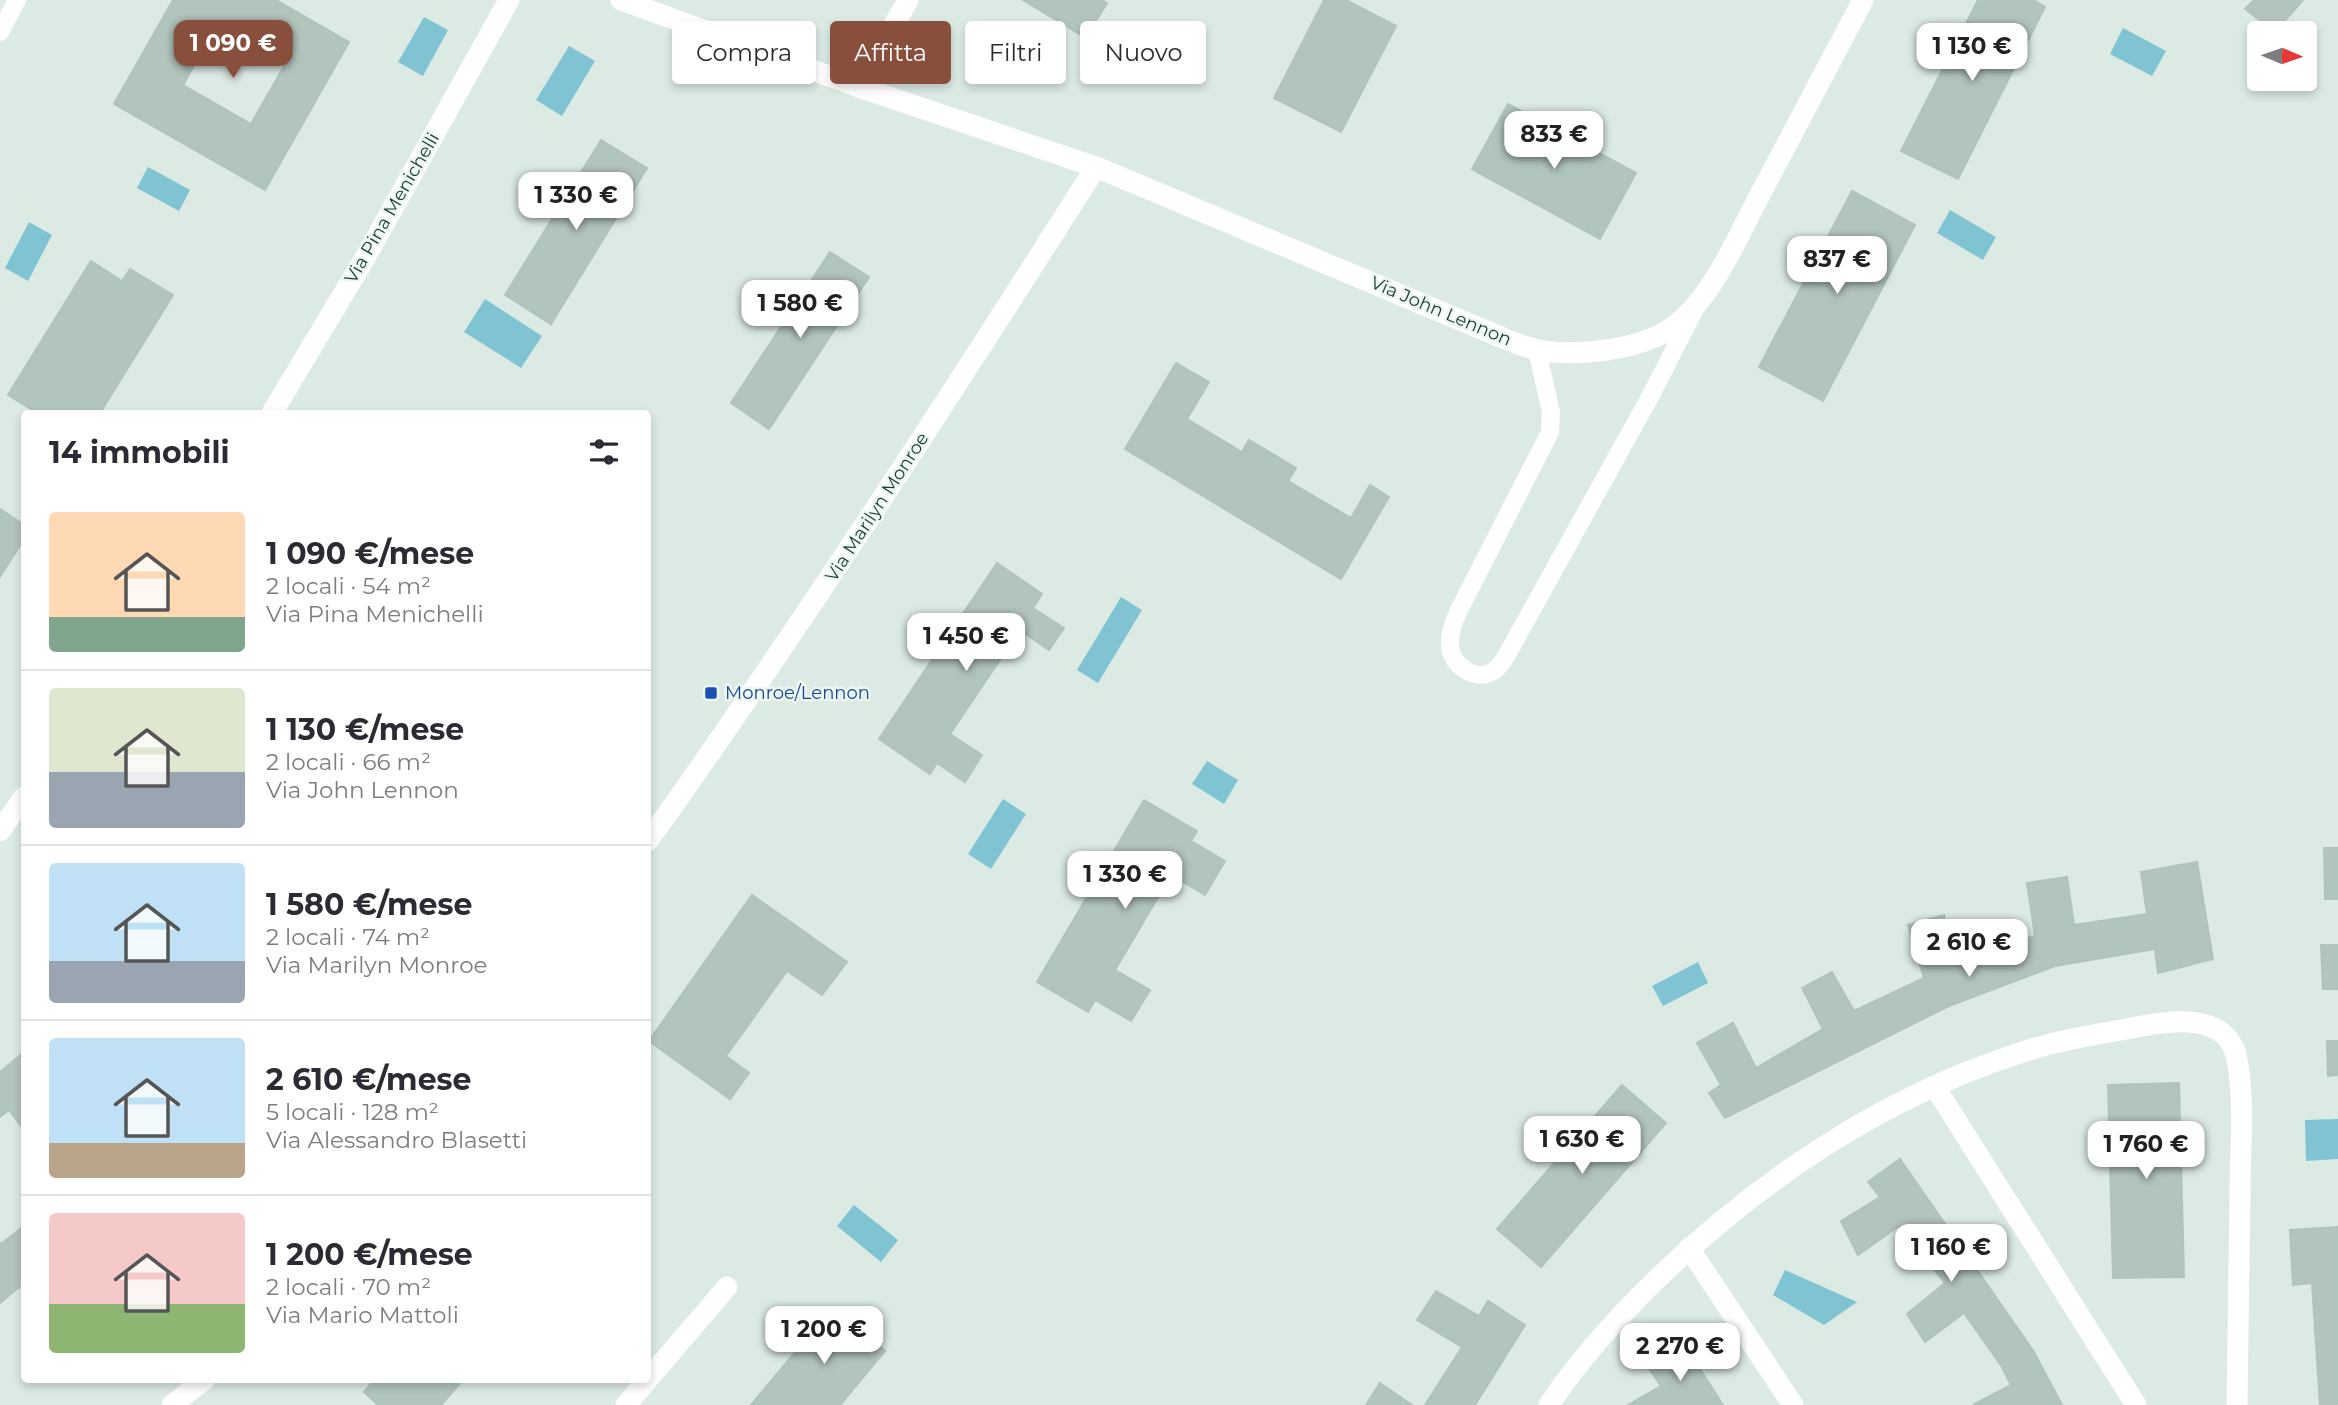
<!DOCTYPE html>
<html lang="it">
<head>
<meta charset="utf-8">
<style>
	body { margin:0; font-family:Montserrat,sans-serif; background:#f7f7f7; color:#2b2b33; height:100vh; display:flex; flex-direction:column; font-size:26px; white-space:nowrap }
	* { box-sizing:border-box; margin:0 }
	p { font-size:23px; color:#7c7c81 }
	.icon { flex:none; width:38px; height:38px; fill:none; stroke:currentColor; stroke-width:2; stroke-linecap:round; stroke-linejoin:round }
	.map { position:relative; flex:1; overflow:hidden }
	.drawer { position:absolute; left:21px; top:410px; width:630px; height:973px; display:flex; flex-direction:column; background:#fff; border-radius:7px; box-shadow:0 4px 10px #0003 }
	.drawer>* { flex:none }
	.guide { position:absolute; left:672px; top:21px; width:665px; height:63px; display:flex; gap:14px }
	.needle { width:46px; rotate:92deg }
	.tools { position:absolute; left:2247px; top:21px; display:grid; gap:14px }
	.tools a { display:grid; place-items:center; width:70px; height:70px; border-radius:7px; background:#fff; box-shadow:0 4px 10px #0003; font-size:35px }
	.price { position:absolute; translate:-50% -60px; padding:0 16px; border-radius:14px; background:#fff; color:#222; font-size:23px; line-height:46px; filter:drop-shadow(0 2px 4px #0008) }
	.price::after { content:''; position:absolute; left:50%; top:42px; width:21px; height:16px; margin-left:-10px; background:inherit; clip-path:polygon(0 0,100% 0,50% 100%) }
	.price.selected { background:#894f3d; color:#fff }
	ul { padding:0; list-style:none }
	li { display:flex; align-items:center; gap:21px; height:175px; padding:0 28px }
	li+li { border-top:2px solid #e1e1e2 }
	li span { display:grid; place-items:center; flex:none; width:196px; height:140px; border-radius:7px; color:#555 }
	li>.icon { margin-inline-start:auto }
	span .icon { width:84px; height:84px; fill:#fffc; stroke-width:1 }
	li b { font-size:30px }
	h2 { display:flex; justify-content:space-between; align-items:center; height:84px; padding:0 28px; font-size:30px }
	.tag { padding:0 24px; border-radius:7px; background:#fff; box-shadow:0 4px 10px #0003; font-size:24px; line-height:63px }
	.tag.selected { background:#894f3d; color:#fff }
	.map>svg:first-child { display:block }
	.water { fill:#80c4d4 }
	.building { fill:#b2c5bd; stroke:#afc4bc; stroke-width:2; fill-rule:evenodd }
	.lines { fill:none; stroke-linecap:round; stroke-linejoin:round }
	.service { stroke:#fff; stroke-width:18 }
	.minor { stroke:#fff; stroke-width:21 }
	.transit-dot { fill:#1a4fb4; stroke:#edf7f2; stroke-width:2.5 }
	.labels { text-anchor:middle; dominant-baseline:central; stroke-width:5; stroke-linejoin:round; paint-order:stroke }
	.street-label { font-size:18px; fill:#1e3a33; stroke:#edf7f2 }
	.transit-label { font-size:18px; fill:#164399; stroke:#edf7f2; text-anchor:start }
</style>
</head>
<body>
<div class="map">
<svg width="2338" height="1405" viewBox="0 0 2338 1405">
	<rect width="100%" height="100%" fill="#dceae4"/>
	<g class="water">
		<polygon points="424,17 448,30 423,76 398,62"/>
		<polygon points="2123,28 2166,51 2152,76 2110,54"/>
		<polygon points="569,46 595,61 562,116 536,100"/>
		<polygon points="148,167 190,190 179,211 137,188"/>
		<polygon points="1950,210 1996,237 1983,260 1937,233"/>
		<polygon points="29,222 52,235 28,281 5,268"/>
		<polygon points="485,299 542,336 521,368 464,332"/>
		<polygon points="1121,597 1142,610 1098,683 1077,670"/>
		<polygon points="1207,761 1238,780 1224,804 1192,784"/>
		<polygon points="1003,799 1026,814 991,869 968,854"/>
		<polygon points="1698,962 1708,983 1663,1006 1652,986"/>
		<polygon points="2338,1119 2338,1159 2306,1161 2305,1120"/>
		<polygon points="854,1205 898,1240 881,1262 837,1226"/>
		<polygon points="1785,1270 1857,1302 1824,1325 1773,1295"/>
	</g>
	<g class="building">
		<path d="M 173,0 L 276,0 L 349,42 L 265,190 L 114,104 ZM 216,26 L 287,61 L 251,124 L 183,85 Z"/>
		<polygon points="1023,0 1101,0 1107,3 1086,38"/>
		<polygon points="1324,0 1346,0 1396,26 1341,132 1274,98"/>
		<polygon points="1978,0 2033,0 2045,7 1958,179 1901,151"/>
		<polygon points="2254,0 2303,0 2275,32 2245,9"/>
		<polygon points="1508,104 1636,173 1600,239 1472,169"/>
		<polygon points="601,140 647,168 551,324 505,295"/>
		<polygon points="1852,191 1915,225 1823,401 1759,367"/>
		<polygon points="830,252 869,277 769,429 731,403"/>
		<polygon points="91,261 122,281 130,269 173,295 100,413 37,413 8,395"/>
		<polygon points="1176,363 1209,382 1187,419 1242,452 1249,440 1296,468 1288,481 1351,518 1370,485 1389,497 1341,579 1125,449"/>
		<polygon points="0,509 24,525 24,539 0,577"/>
		<polygon points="997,563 1042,594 1033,608 1064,628 1049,650 1020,630 950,734 982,755 965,782 937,763 930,774 879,739"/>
		<polygon points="1144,800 1197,831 1191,841 1225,861 1205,895 1171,875 1115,970 1150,990 1131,1021 1095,1000 1088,1012 1037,982"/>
		<polygon points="2324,848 2338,848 2338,899 2325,899"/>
		<polygon points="2197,862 2213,959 2158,973 2155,949 2055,966 1949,1006 1725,1118 1709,1093 1721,1085 1697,1043 1733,1023 1756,1068 1823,1029 1802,988 1832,972 1854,1011 1924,978 1908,925 1944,915 1955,959 2035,936 2027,883 2067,877 2074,925 2147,914 2141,872"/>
		<polygon points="752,895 847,962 822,995 787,971 726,1056 749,1073 730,1099 649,1041"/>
		<polygon points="2321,945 2338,945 2338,989 2323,989"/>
		<polygon points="2327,1041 2338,1041 2338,1075 2328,1076"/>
		<polygon points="24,1052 24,1130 9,1110 0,1117 0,1072"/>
		<polygon points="2179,1083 2184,1277 2113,1278 2108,1085"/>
		<polygon points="1622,1085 1666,1123 1541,1267 1497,1229"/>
		<polygon points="1900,1159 2034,1352 2062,1405 1973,1405 2011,1385 2002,1367 1964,1313 1925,1342 1907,1314 1945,1283 1899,1226 1858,1255 1841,1221 1880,1197 1868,1182"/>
		<polygon points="24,1226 24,1283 0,1303 0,1242 1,1244"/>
		<polygon points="2338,1227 2338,1405 2320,1405 2312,1283 2293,1285 2290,1230"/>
		<polygon points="1436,1291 1479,1316 1488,1301 1525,1325 1475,1405 1425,1405 1462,1347 1417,1320"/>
		<polygon points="832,1308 885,1351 840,1405 751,1405"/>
		<polygon points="1686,1347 1723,1405 1628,1405 1661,1386 1648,1367"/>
		<polygon points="375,1379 464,1379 441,1405 378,1405 364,1392"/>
		<polygon points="1380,1383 1412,1405 1366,1405"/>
	</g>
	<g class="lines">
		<g class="service">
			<polyline points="0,32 17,0"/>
			<path d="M 1537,350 L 1551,412 L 1550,432 L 1458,612 C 1453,623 1449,634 1450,646 C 1451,664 1474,682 1492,672 C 1497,669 1501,664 1504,660 L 1651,395 L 1694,311"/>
		</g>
		<g class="minor">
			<path d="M 621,0 L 859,87 L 1096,167 L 1508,340 C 1518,344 1528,348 1538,350 C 1577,357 1641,350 1673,327 C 1714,297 1739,233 1763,189 C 1796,126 1830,63 1863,0"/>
			<polyline points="859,87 908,0"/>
			<polyline points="272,413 365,258 509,0"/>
			<polyline points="0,831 24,797"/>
			<path d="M 648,841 C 805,621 951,395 1096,167"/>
			<polyline points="1935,1087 2136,1405"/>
			<polyline points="1689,1248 1793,1405"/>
			<polyline points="172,1405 205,1379"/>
			<polyline points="626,1405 727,1287"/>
			<path d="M 1549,1405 C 1579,1359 1617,1318 1657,1279 C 1759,1181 1881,1098 2017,1054 C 2051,1042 2086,1036 2121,1030 C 2151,1024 2206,1011 2228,1039 C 2233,1045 2236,1052 2237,1060 C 2245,1102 2240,1148 2240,1191 C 2239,1262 2238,1334 2237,1405"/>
		</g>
	</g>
	<rect class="transit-dot" x="704" y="686" width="14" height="14" rx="3.5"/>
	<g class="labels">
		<g class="street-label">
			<text transform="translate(392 208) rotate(-60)">Via Pina Menichelli</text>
			<text transform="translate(1441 311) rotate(23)">Via John Lennon</text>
			<text transform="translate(877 507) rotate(-57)">Via Marilyn Monroe</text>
		</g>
		<g class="transit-label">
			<text x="725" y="693">Monroe/Lennon</text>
		</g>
	</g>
</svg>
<div class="tools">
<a><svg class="needle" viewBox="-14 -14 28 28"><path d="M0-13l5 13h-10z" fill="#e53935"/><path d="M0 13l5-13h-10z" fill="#7c7c81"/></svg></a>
</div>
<b class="price selected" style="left:233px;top:80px">1 090 €</b>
<b class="price" style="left:1972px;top:83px">1 130 €</b>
<b class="price" style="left:1554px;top:171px">833 €</b>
<b class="price" style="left:576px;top:232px">1 330 €</b>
<b class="price" style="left:1837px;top:296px">837 €</b>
<b class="price" style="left:800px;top:340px">1 580 €</b>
<b class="price" style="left:966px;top:673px">1 450 €</b>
<b class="price" style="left:1125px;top:911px">1 330 €</b>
<b class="price" style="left:1969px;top:979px">2 610 €</b>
<b class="price" style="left:1582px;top:1176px">1 630 €</b>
<b class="price" style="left:2146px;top:1181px">1 760 €</b>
<b class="price" style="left:1951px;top:1284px">1 160 €</b>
<b class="price" style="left:824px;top:1366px">1 200 €</b>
<b class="price" style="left:1680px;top:1383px">2 270 €</b>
<div class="guide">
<a class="tag">Compra</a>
<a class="tag selected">Affitta</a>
<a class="tag">Filtri</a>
<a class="tag">Nuovo</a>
</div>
<section class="drawer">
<h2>14 immobili<svg class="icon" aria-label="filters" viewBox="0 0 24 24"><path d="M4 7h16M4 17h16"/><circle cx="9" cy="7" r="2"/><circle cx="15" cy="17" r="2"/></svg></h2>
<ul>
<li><span style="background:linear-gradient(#ffd9b3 75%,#7fa58c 0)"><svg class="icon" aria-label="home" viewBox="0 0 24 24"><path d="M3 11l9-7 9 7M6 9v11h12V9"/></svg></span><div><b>1 090 €/mese</b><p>2 locali · 54 m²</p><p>Via Pina Menichelli</p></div></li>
<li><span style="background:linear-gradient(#dfe7d0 60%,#9aa5b1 0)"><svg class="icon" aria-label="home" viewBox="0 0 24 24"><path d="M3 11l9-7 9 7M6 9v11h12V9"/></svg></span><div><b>1 130 €/mese</b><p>2 locali · 66 m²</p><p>Via John Lennon</p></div></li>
<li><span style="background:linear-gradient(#bfe0f5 70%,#9aa5b1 0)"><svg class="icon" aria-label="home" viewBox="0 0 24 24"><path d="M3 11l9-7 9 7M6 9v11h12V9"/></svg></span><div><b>1 580 €/mese</b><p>2 locali · 74 m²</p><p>Via Marilyn Monroe</p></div></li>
<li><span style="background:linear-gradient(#bfe0f5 75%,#b9a48a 0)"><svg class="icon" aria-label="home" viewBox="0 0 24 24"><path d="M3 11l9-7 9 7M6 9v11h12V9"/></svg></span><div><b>2 610 €/mese</b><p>5 locali · 128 m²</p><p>Via Alessandro Blasetti</p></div></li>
<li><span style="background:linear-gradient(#f6c9c9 65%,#8fb573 0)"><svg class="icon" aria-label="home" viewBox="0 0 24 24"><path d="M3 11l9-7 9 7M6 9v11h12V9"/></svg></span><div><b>1 200 €/mese</b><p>2 locali · 70 m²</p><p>Via Mario Mattoli</p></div></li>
</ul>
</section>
</div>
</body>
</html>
